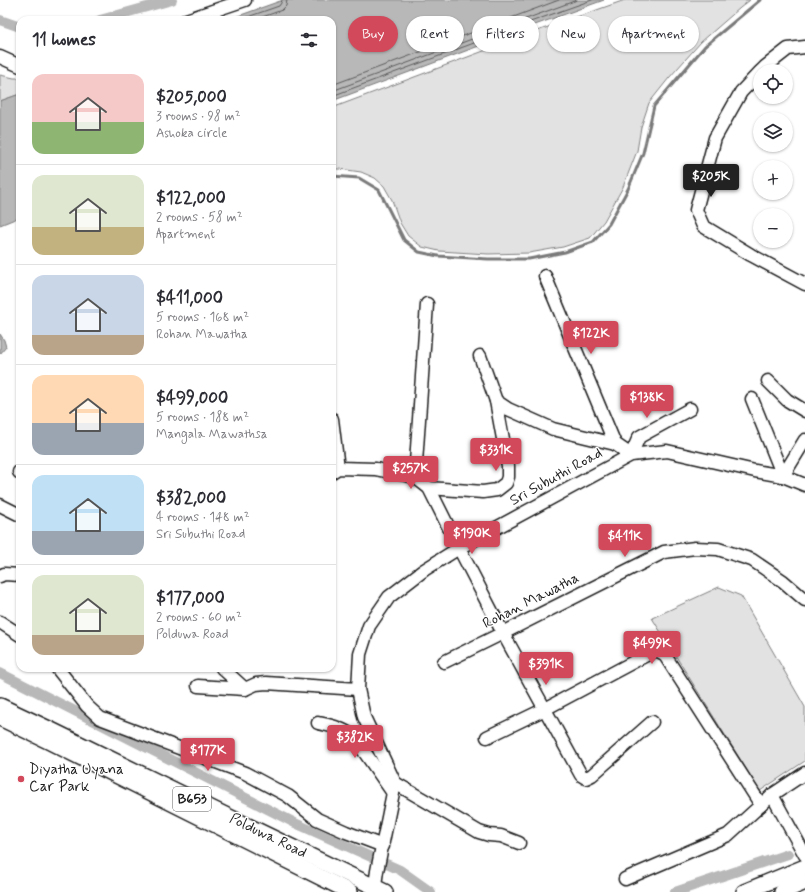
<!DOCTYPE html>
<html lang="en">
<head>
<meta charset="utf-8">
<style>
	body { margin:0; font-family:Mynerve,sans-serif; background:#f7f7f7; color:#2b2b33; height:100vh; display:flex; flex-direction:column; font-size:15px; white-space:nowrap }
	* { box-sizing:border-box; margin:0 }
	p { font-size:13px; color:#7c7c81 }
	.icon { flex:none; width:22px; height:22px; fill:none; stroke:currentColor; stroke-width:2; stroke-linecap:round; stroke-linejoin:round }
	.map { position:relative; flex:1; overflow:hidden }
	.sheet { position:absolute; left:16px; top:16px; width:320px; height:656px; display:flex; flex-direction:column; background:#fff; border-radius:12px; box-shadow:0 1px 3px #0004 }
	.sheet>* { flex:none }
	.top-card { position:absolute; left:348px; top:16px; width:380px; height:36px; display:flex; gap:8px }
	.tools { position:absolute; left:753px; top:64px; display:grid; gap:8px }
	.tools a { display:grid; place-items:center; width:40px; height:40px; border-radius:50%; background:#fff; box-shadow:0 1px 3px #0004; font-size:20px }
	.price { position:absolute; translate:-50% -34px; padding:0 9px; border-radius:4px; background:#d1495b; color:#fff; font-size:13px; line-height:26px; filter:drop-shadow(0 1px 2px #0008) }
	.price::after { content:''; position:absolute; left:50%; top:24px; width:12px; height:9px; margin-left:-6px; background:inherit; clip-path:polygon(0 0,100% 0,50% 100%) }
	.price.active { background:#222; color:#fff }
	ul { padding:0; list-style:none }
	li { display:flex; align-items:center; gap:12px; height:100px; padding:0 16px }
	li+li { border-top:1px solid #e1e1e2 }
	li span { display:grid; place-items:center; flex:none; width:112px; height:80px; border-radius:12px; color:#555 }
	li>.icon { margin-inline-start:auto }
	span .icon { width:48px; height:48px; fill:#fffc; stroke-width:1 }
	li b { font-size:17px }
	h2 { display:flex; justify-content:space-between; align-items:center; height:48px; padding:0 16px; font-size:17px }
	.tag { padding:0 14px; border-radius:18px; background:#fff; box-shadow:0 1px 3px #0004; font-size:14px; line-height:36px }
	.tag.active { background:#d1495b; color:#fff }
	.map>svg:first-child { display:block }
	.green { fill:#e2e2e2; stroke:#7f7f7f }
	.water { fill:#b8b8b8; stroke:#7a7a7a }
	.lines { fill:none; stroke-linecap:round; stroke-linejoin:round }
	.shore { stroke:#5a5a5a; stroke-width:1 }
	.stream { stroke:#7a7a7a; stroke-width:3 }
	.canal { stroke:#b8b8b8; stroke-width:10 }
	.minor-casing { stroke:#1c1c1c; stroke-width:15 }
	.major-casing { stroke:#1c1c1c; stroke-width:18 }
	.minor { stroke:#fff; stroke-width:12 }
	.major { stroke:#fff; stroke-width:15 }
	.poi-dot { fill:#d1495b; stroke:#fff; stroke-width:1.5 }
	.labels { text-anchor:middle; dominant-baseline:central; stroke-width:3; stroke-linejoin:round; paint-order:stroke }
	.shield { fill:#fff; stroke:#606060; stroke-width:1 }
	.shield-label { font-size:14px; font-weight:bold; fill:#1c1c1c }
	.street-label { font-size:15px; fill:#1c1c1c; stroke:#fff }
	.poi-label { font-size:15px; fill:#1c1c1c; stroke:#fff; text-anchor:start }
</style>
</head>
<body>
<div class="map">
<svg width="805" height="892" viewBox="0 0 805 892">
	<rect width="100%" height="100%" fill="#fff"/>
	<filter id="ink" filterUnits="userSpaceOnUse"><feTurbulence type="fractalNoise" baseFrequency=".025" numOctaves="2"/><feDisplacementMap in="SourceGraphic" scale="8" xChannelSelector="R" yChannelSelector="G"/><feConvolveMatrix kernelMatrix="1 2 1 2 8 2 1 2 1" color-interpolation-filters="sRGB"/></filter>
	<g filter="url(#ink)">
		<g class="green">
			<polygon points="625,0 750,0 740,8 701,42 669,78 649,103 641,127 637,151 623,187 604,221 590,238 563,247 529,253 488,254 439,251 422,247 408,236 400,223 392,200 384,186 375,178 361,172 340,169 332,169 332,108 537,31"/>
			<polygon points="0,75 14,78 20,78 20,94 0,101"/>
			<polygon points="719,587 741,596 805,707 805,761 760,791 652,618"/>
		</g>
		<g class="water">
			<polygon points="283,0 604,0 535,25 332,101 332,20 227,20"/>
			<polygon points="20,94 20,217 0,225 0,101"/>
			<polygon points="0,334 4,340 6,347 0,354"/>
		</g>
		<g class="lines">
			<g class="shore">
				<polyline points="239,20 279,6 281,3 282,0"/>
				<polyline points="254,20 282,10 286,6 287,0"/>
				<polyline points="332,85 559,0"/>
				<polyline points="332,91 577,0"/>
				<polyline points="332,96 533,21 592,0"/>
			</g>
			<polyline class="stream" points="332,176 359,178 379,190 404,240 419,252 438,256 488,259 529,259 565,252 593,242 609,224 628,189 643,153 654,106 705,46 760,0"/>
			<g class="canal">
				<polyline points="0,20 20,27"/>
				<polyline points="100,20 172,0"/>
				<polyline points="0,673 295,823 400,870 431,892"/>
				<polyline points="675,892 788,854"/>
			</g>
			<g class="minor-casing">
				<g id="minor">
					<polyline points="186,20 245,0"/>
					<polyline points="0,57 20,66"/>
					<polyline points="761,71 765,67 788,49 805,47"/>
					<polyline points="760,72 741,92 715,138 696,210 703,226 751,255 805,284"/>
					<polyline points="545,276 615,444"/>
					<polyline points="480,356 496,401 508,409 553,429 615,444 631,455 639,437 690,409"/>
					<polyline points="768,381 787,400 805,411"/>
					<polyline points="752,399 783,476"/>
					<polyline points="332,419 338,468"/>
					<polyline points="19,472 20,473"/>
					<polyline points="332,472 338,468 376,469 415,477 429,488 459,548 503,633 581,775 586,778 592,775 652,722"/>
					<polyline points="783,476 805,440"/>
					<polyline points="415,477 427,304"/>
					<polyline points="429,488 483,492 497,490 506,483 508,477 508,466 496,401"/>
					<polyline points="0,505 20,515"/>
					<polyline points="0,576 4,574 20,575"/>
					<polyline points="0,622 20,635"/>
					<polyline points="444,662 503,633 664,552 695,548 718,549 752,560 783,581 805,600"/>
					<polyline points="57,668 87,706 100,718 245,773 288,796 317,819 346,832 383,846"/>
					<polyline points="222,668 245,689 256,684 266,683 358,689"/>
					<polyline points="198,686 245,689"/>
					<path d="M 318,723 C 332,726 343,728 354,737 L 393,793"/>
					<polyline points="487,737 545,709 654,651 658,651 664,654 761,805"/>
					<polyline points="395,783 479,832 489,835 501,836 519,843"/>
					<polyline points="772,795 805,855"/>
					<polyline points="625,879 728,835 772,795 805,773"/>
					<polyline points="374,892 377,871 395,783 364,717 358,689 360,654 369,626 389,597 424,570 459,548 631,455 667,451 755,471 783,476 805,485"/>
				</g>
			</g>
			<g class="major-casing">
				<g id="major">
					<polyline points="0,706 53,731 225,815 385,892"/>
					<polyline points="0,718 48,741 350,892"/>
					<polyline points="744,892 805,867"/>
					<polyline points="782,892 805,882"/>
				</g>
			</g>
			<use href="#minor" class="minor"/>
			<use href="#major" class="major"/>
		</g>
	</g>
	<circle class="poi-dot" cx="21" cy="779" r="4"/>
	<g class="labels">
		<rect class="shield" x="173" y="787" width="38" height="24" rx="3"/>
		<g class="shield-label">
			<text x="192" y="799">B653</text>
		</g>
		<g class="street-label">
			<text transform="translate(556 477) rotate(-29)">Sri Subuthi Road</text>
			<text transform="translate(531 601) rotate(-27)">Rohan Mawatha</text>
			<text transform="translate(268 836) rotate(26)">Polduwa Road</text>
		</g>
		<g class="poi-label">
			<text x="29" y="770">Diyatha Uyana<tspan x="29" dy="17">Car Park</tspan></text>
		</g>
	</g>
</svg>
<div class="tools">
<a><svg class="icon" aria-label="locate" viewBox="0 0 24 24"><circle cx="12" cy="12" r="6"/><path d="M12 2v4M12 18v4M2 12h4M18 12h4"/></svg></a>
<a><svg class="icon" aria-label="layers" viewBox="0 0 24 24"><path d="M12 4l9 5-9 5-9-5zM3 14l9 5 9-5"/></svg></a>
<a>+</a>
<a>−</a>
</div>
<b class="price active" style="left:711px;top:198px">$205K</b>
<b class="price" style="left:591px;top:355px">$122K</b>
<b class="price" style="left:647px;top:419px">$138K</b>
<b class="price" style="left:496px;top:472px">$331K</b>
<b class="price" style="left:411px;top:490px">$257K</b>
<b class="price" style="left:472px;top:555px">$190K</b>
<b class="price" style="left:625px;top:558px">$411K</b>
<b class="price" style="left:652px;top:665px">$499K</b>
<b class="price" style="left:546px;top:686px">$391K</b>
<b class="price" style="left:355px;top:759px">$382K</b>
<b class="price" style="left:208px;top:772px">$177K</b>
<div class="top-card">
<a class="tag active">Buy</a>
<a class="tag">Rent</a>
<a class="tag">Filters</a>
<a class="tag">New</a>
<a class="tag">Apartment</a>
</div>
<section class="sheet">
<h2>11 homes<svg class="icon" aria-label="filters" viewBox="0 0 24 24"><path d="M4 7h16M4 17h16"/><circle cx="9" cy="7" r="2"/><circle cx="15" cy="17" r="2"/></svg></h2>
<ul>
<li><span style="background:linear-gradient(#f6c9c9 60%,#8fb573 0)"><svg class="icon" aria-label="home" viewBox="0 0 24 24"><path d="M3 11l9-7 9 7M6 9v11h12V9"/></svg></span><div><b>$205,000</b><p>3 rooms · 98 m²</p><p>Ashoka circle</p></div></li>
<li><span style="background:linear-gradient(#dfe7d0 65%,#c2b280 0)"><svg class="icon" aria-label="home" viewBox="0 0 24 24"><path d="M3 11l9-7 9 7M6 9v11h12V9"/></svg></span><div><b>$122,000</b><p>2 rooms · 58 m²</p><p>Apartment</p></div></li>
<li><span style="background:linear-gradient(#c9d6e8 75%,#b9a48a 0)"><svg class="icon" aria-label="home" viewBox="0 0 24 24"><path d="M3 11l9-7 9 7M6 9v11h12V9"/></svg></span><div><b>$411,000</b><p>5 rooms · 168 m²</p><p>Rohan Mawatha</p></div></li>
<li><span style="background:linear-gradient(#ffd9b3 60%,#9aa5b1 0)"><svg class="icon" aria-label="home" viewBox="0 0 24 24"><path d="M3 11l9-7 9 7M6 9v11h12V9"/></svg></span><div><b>$499,000</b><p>5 rooms · 188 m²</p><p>Mangala Mawathsa</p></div></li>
<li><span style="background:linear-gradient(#bfe0f5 70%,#9aa5b1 0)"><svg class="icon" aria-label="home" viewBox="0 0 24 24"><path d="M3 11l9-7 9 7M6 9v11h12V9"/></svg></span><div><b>$382,000</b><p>4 rooms · 148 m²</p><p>Sri Subuthi Road</p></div></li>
<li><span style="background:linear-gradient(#dfe7d0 75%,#b9a48a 0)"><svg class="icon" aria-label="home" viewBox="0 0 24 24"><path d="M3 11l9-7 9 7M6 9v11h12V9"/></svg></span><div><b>$177,000</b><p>2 rooms · 60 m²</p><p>Polduwa Road</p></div></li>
</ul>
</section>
</div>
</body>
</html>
